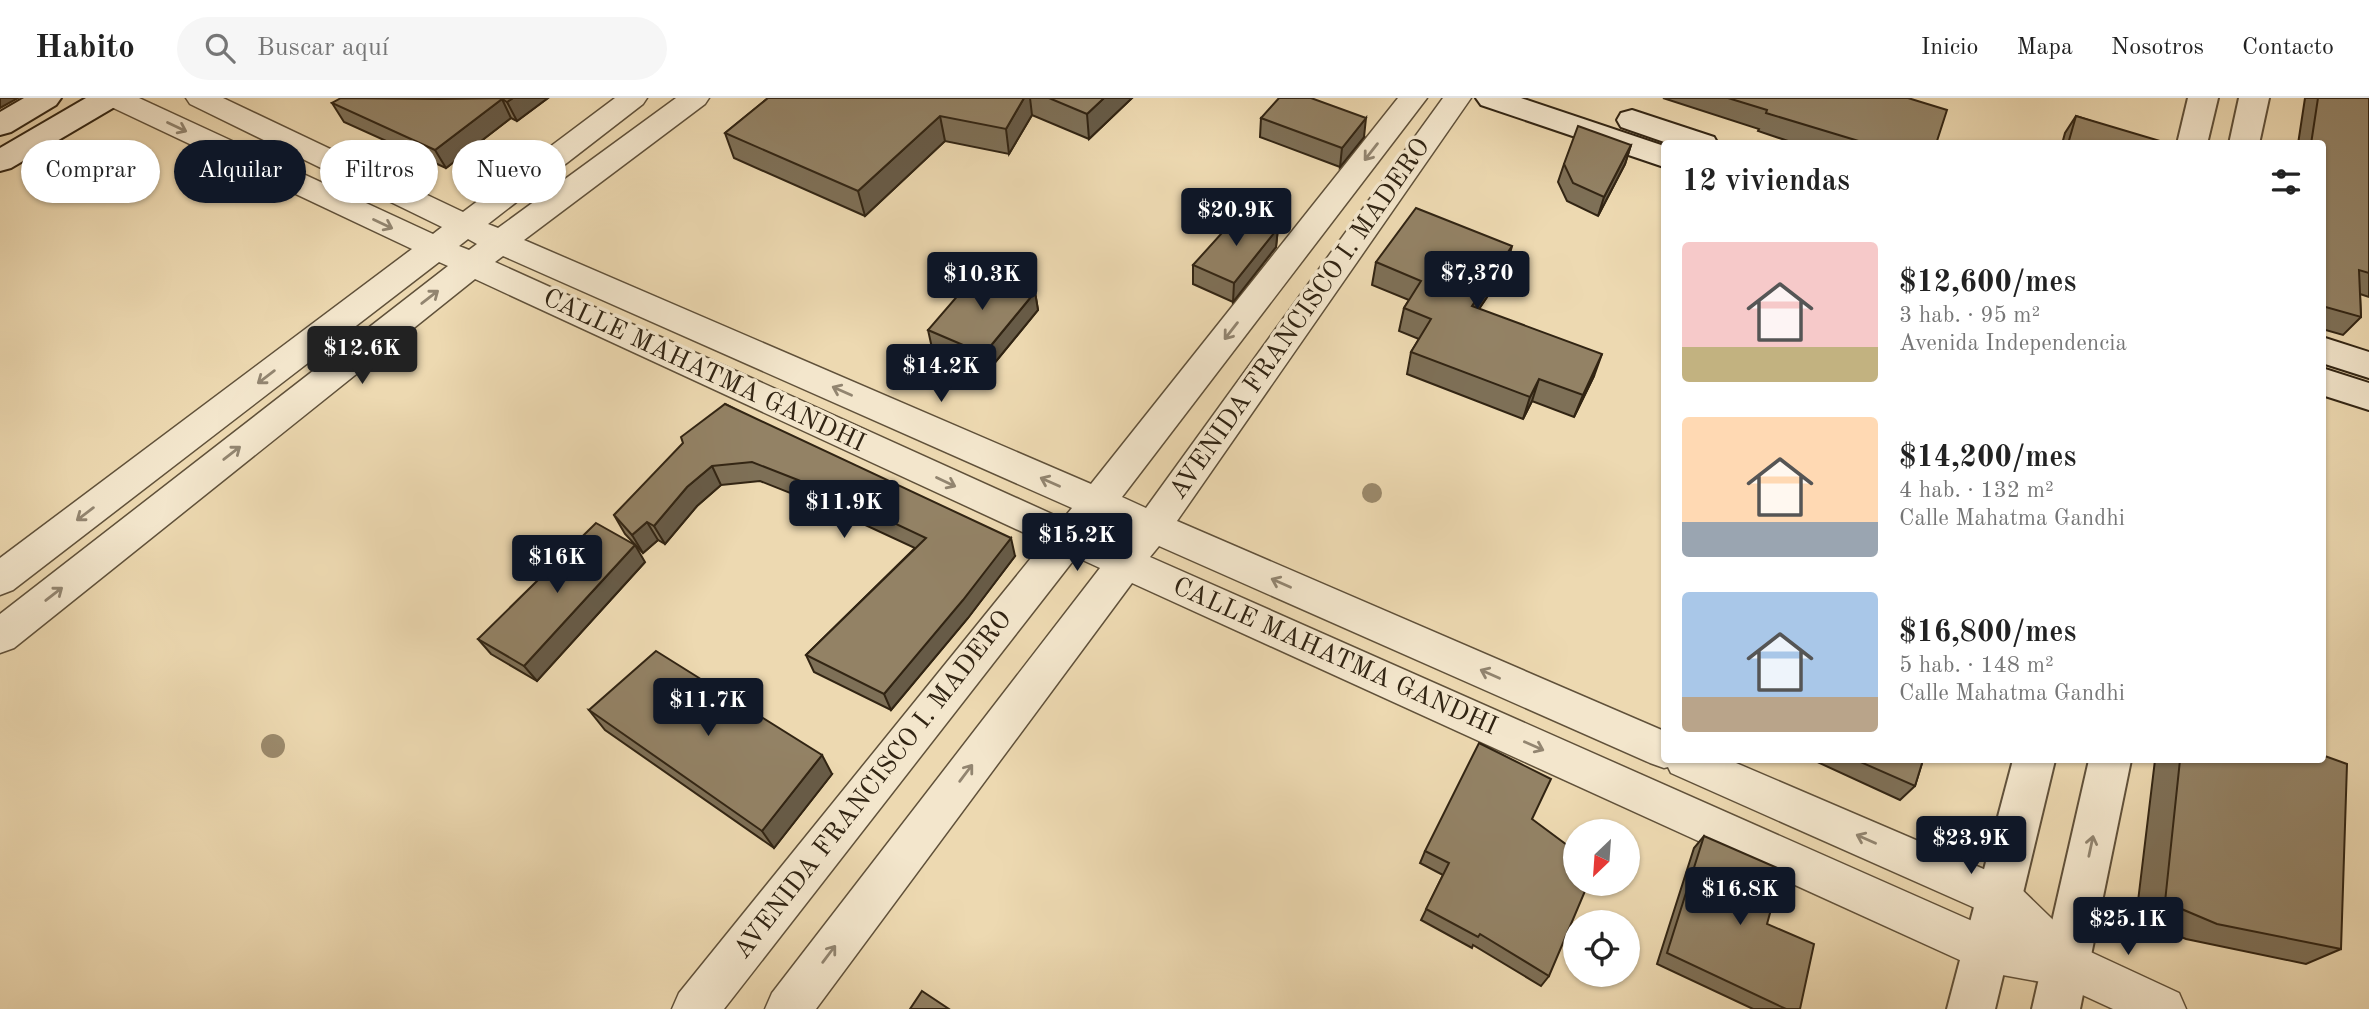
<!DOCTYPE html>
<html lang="es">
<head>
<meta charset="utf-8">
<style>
	body { margin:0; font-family:"Old Standard TT",serif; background:#f6f6f6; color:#222; height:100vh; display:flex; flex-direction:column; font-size:26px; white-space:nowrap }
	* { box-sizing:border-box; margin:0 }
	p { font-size:23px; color:#767676 }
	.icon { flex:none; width:38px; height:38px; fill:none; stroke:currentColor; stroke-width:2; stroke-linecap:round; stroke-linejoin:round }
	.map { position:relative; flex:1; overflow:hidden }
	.details { position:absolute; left:1661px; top:42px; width:665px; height:623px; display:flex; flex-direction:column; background:#fff; border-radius:7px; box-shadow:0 2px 5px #0004 }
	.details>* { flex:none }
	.guide { position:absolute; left:21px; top:42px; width:665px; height:63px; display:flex; gap:14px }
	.needle { width:46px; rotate:205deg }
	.buttons { position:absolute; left:1563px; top:721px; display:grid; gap:14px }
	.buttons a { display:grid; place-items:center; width:77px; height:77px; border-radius:50%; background:#fff; box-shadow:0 2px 5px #0004; font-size:35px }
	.price { position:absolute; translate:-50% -60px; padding:0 16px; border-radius:7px; background:#111827; color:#fff; font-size:23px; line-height:46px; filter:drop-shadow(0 2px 4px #0008) }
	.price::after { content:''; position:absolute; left:50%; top:42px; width:21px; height:16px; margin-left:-10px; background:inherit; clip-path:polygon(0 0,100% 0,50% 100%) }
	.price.selected { background:#222; color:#fff }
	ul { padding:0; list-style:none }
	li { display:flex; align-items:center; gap:21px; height:175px; padding:0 21px }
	li span { display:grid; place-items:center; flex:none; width:196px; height:140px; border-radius:7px; color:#555 }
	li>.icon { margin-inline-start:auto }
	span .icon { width:84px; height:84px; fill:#fffc; stroke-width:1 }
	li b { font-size:30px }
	h2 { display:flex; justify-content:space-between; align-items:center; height:84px; padding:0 21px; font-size:30px }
	.tag { padding:0 24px; border-radius:32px; background:#fff; box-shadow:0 2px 5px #0004; font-size:24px; line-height:63px }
	.tag.selected { background:#111827; color:#fff }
	header { display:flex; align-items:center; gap:42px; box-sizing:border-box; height:98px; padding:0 35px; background:#fff; border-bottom:2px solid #e0e0e0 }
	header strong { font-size:33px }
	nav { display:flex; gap:38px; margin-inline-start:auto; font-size:24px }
	.search { width:490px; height:63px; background:#f6f6f6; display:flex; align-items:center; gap:18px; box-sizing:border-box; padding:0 24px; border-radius:38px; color:#767676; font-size:26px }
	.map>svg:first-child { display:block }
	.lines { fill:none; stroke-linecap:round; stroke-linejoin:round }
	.minor-casing { stroke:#60513a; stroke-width:3 }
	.tertiary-casing { stroke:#60513a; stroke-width:4 }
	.secondary-casing { stroke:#312413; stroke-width:4 }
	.minor { fill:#f3e6cc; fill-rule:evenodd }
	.tertiary { fill:#f3e6cc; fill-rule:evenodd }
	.secondary { fill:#f3e6cc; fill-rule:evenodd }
	.tree { fill:#9b8a6c }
	.wall { fill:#7e7057; stroke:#312413; stroke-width:2 }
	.shaded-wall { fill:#675b47; stroke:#312413; stroke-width:2 }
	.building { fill:#938265; stroke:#312413; stroke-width:2 }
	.oneway { stroke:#928570 }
	.labels { text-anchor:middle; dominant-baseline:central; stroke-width:7; stroke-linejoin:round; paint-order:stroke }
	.street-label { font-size:26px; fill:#312413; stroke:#f3e6cc }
</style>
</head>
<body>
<header>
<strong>Habito</strong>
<div class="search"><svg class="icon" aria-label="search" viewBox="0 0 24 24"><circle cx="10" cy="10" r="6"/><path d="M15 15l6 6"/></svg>Buscar aquí</div>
<nav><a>Inicio</a><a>Mapa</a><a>Nosotros</a><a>Contacto</a></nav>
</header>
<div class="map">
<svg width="2369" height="911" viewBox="0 0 2369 911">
	<rect width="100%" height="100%" fill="#edd9b1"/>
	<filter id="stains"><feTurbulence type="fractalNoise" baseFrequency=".00286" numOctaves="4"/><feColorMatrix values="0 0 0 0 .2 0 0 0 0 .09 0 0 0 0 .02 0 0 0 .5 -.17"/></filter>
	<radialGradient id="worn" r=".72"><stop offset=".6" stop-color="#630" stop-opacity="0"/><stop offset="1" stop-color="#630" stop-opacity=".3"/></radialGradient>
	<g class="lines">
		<g class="minor-casing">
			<path id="minor" d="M 101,0 L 139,0 L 433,136 L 442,129 L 190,6 L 186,0 L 223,0 L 463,114 L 615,0 L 647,0 L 643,6 L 488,126 L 498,130 L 676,0 L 709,0 L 705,6 L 524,142 L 1091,386 L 1398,0 L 1427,0 L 1122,399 L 1146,410 L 1443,0 L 1471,0 L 1177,423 L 1664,633 L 1664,662 L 1729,662 L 2014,784 L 2082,850 L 2179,895 L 2186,911 L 2113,911 L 2063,888 L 1986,874 L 1132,485 L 816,911 L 765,911 L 772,895 L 1100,470 L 1076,459 L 724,911 L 672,911 L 679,895 L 1044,444 L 475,181 L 14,550 L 0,555 L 0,516 L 448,168 L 439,164 L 13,492 L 0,497 L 0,460 L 412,151 L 105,6 ZM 468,141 L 477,146 L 469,152 L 459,148 ZM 503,158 L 1072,410 L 1063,421 L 495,164 ZM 1103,423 L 1127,434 L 1119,445 L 1095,434 ZM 1159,448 L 1650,665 L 1664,670 L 1668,669 L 1671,675 L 1984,814 L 2002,833 L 1988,830 L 1150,459 Z"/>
		</g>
		<g class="tertiary-casing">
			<g id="tertiary">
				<polygon points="2188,0 2218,0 2207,46 2177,46"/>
				<polygon points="2239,0 2269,0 2259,46 2229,46"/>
				<polygon points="2013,662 2055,662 1995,911 1947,911"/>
				<polygon points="2089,662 2131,662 2080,911 2032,911"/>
			</g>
		</g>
		<g class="secondary-casing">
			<g id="secondary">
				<polygon points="24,0 61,0 56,7 11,34 0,37 0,14"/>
				<polygon points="86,0 123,0 118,7 11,70 0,73 0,50"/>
				<polygon points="1476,0 1521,0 1664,48 1664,69 1481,7"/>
				<polygon points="1632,12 1714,39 1718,46 1670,46 1621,29 1617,22 1621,15"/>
				<polygon points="2322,239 2369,254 2369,280 2322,265"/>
				<polygon points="2322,270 2369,285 2369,312 2322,297"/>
			</g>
		</g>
		<use href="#minor" class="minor"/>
		<use href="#tertiary" class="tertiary"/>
		<use href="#secondary" class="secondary"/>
	</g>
	<g class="tree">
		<circle cx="1372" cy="395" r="10"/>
		<circle cx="273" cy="648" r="12"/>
	</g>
	<g class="wall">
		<polygon points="440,0 548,0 517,23 511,20 446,70 344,24 332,5"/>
		<polygon points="768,0 1132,0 1089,41 1032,17 1009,56 945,43 865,118 734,60 725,35"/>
		<polygon points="1663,0 1908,0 1936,46 1797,46 1758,33 1759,31"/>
		<polygon points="2305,0 2369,0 2369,199 2360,196 2361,219 2343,237 2322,231 2322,46 2298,46"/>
		<polygon points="2076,18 2160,46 2062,46 2065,35"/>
		<polygon points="1261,20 1364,39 1340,69 1260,39"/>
		<polygon points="1631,47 1625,66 1598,118 1567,103 1558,84 1564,66"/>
		<polygon points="1278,130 1276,149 1233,204 1193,186 1193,167"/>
		<polygon points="1376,164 1506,171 1479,211 1594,278 1574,319 1532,303 1523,321 1407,276 1411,254 1419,241 1399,233 1404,210 1409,202 1372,187"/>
		<polygon points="1035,194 1038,212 988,273 932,250 928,232"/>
		<polygon points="725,306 1015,458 968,520 891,612 814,574 806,557 915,450 833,412 760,383 721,387 697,408 665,446 658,442 643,455 625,436 614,417"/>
		<polygon points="645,464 537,583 491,556 478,541"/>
		<polygon points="589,612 832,676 774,750 605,632"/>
		<polygon points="1813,662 1923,662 1915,688 1900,702"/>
		<polygon points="2155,662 2322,662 2341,851 2306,866 2186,841 2136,820"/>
		<polygon points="1532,721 1549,878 1541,888 1473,847 1472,850 1421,822 1443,777 1420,765 1425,753"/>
		<polygon points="1704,738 1800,911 1753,911 1657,866 1694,750"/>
	</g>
	<g class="shaded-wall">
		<polygon points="0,0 18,0 0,10"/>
		<polygon points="513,0 548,0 517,23 507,4"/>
		<polygon points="1024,0 1030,0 1032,17 1009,56 1006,31"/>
		<polygon points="1104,0 1132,0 1089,41 1087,16"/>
		<polygon points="502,1 511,20 446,70 435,52"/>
		<polygon points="940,18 945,43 865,118 858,93"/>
		<polygon points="1366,20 1364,39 1340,69 1342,50"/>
		<polygon points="1631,47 1625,66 1598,118 1604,99"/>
		<polygon points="1278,130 1276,149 1233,204 1234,185"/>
		<polygon points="1512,148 1506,171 1466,230 1472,208"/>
		<polygon points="1035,194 1038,212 988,273 984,256"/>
		<polygon points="1602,256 1594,278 1574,319 1583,297"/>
		<polygon points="1539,281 1532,303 1523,321 1530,299"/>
		<polygon points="712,368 721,387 697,408 665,446 654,428 687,389"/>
		<polygon points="647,424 658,442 643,455 632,437"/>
		<polygon points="1011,440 1015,458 968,520 891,612 884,596"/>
		<polygon points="635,447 645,464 537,583 524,568"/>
		<polygon points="822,657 832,676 774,750 762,733"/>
	</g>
	<g class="building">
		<polygon points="341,0 439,1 513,0 507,4 502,1 435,52 332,5"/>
		<polygon points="768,0 1024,0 1006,31 940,18 858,93 725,35"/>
		<polygon points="1049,0 1104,0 1087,16"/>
		<polygon points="1279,0 1311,0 1366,20 1342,50 1261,20"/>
		<polygon points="1728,0 1908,0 1947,12 1936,46 1862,46 1862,44 1766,15 1767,12"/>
		<polygon points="2318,0 2369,0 2369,175 2359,172 2361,219 2322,208 2322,46 2311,46"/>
		<polygon points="2076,18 2160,43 2160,46 2068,46"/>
		<polygon points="1578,28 1631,47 1604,99 1573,85 1564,66"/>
		<polygon points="1416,110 1512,148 1472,208 1602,256 1583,297 1539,281 1530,299 1411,254 1431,221 1404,210 1421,183 1376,164"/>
		<polygon points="1240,115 1278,130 1234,185 1193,167"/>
		<polygon points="979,173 1035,194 984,256 928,232"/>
		<polygon points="725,306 1011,440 963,502 884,596 806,557 926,440 826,393 752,364 712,368 687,389 654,428 647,424 632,437 614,417 683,345 681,339"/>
		<polygon points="596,425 635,447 524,568 478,541"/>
		<polygon points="656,553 822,657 762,733 589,612"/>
		<polygon points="1479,645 1551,681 1532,721 1575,753 1575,786 1588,786 1549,878 1480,836 1478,839 1426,811 1449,765 1425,753"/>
		<polygon points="2322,657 2347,666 2341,851 2217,826 2165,804 2180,662 2322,662"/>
		<polygon points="1856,662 1923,662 1915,688"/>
		<polygon points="1704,738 1782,772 1767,826 1814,846 1800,911 1786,911 1667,855"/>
		<polygon points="922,893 949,911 910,911"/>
	</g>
	<defs><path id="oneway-shaft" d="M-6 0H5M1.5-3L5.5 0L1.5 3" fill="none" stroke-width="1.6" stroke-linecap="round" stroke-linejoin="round" transform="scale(1.75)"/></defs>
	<g class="oneway">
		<use href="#oneway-shaft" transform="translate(177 29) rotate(25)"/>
		<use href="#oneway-shaft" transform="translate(1371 54) rotate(128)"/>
		<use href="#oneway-shaft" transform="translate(383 126) rotate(25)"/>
		<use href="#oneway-shaft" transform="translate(430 199) rotate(-38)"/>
		<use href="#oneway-shaft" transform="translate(1231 233) rotate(128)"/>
		<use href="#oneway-shaft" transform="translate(266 279) rotate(143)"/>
		<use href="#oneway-shaft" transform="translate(842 293) rotate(-156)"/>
		<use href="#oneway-shaft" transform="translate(232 355) rotate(-38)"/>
		<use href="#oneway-shaft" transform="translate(946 384) rotate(25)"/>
		<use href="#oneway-shaft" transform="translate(1050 384) rotate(-156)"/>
		<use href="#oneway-shaft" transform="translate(85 416) rotate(143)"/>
		<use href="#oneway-shaft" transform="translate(1281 485) rotate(-156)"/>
		<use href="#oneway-shaft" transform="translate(54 496) rotate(-38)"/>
		<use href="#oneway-shaft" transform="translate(1490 576) rotate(-156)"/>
		<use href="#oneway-shaft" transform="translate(1534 648) rotate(24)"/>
		<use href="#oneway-shaft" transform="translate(966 675) rotate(-53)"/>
		<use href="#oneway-shaft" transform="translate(1866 741) rotate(-156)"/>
		<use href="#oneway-shaft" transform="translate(2091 748) rotate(-78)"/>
		<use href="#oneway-shaft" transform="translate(829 856) rotate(-53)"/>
	</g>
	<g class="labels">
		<g class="street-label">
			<text transform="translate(1300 221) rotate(-55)">AVENIDA FRANCISCO I. MADERO</text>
			<text transform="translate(704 273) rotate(25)">CALLE MAHATMA GANDHI</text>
			<text transform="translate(1335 559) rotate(24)">CALLE MAHATMA GANDHI</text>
			<text transform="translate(873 687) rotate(-52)">AVENIDA FRANCISCO I. MADERO</text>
		</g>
	</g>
	<rect width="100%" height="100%" filter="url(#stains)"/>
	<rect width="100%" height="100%" fill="url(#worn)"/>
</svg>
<div class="buttons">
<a><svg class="needle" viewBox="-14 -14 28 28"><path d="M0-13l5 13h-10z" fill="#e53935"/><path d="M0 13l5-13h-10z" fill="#767676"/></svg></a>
<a><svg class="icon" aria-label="locate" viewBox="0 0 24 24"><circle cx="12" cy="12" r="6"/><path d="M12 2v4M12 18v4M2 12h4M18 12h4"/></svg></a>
</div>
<b class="price" style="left:1236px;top:150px">$20.9K</b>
<b class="price" style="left:1477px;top:213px">$7,370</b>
<b class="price" style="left:982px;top:214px">$10.3K</b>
<b class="price selected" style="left:362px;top:288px">$12.6K</b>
<b class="price" style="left:941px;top:306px">$14.2K</b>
<b class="price" style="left:844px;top:442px">$11.9K</b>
<b class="price" style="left:1077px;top:475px">$15.2K</b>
<b class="price" style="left:557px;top:497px">$16K</b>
<b class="price" style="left:708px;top:640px">$11.7K</b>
<b class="price" style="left:1971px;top:778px">$23.9K</b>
<b class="price" style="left:1740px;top:829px">$16.8K</b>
<b class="price" style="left:2128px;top:859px">$25.1K</b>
<div class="guide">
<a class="tag">Comprar</a>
<a class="tag selected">Alquilar</a>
<a class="tag">Filtros</a>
<a class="tag">Nuevo</a>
</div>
<section class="details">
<h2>12 viviendas<svg class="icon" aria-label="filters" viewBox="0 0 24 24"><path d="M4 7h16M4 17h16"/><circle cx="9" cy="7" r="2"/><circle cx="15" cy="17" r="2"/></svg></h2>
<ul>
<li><span style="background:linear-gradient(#f6c9c9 75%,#c2b280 0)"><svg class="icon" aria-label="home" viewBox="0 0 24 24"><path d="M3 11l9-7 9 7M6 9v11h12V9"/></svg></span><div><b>$12,600/mes</b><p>3 hab. · 95 m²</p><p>Avenida Independencia</p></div></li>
<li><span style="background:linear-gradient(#ffd9b3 75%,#9aa5b1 0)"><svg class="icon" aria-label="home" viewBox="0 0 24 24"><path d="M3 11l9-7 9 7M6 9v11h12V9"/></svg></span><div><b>$14,200/mes</b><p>4 hab. · 132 m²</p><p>Calle Mahatma Gandhi</p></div></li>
<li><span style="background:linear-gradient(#a9c7e8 75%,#b9a48a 0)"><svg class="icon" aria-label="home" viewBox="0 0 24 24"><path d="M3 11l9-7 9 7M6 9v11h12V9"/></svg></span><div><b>$16,800/mes</b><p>5 hab. · 148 m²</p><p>Calle Mahatma Gandhi</p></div></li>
</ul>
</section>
</div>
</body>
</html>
